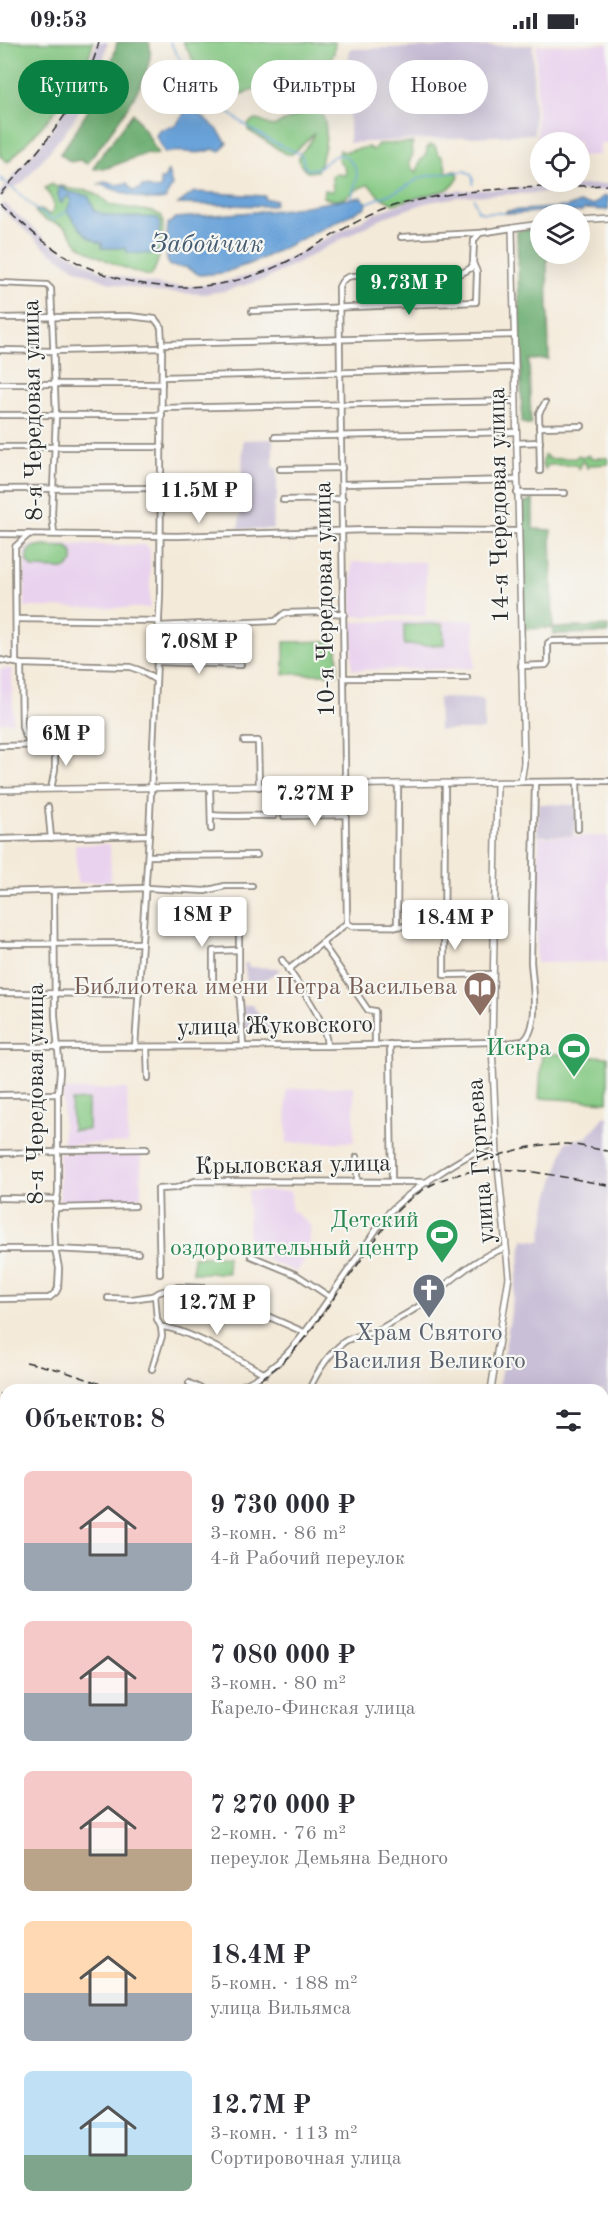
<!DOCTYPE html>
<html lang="ru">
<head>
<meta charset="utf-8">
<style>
	body { margin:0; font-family:"Old Standard TT",serif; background:#f2f2f3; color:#2b2b33; height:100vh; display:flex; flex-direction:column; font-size:22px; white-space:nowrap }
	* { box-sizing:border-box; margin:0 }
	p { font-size:20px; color:#7c7c81 }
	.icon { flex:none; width:33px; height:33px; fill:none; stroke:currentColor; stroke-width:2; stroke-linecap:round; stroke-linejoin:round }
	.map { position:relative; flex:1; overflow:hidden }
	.details { position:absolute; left:0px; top:1342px; width:609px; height:836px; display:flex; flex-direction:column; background:#fff; border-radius:18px 18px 0 0; box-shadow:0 6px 24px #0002 }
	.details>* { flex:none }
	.guide { position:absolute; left:18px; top:18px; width:573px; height:54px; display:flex; gap:12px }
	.buttons { position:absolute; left:530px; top:90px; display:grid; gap:12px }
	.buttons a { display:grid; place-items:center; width:60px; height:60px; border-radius:50%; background:#fff; box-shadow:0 6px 24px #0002; font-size:30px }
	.price { position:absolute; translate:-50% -51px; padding:0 14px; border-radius:6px; background:#fff; color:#222; font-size:20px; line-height:39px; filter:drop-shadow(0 2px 3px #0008) }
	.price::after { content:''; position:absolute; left:50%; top:36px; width:18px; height:14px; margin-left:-9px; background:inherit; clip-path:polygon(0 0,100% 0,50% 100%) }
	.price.active { background:#0b8043; color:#fff }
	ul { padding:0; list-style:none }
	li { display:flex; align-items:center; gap:18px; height:150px; padding:0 24px }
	li span { display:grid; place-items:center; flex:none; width:168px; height:120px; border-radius:9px; color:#555 }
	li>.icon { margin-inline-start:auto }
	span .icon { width:72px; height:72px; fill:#fffc; stroke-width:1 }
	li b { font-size:26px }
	h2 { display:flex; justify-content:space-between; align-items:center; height:72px; padding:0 24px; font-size:26px }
	.pill { padding:0 21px; border-radius:27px; background:#fff; box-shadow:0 6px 24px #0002; font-size:21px; line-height:54px }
	.pill.active { background:#0b8043; color:#fff }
	.status { display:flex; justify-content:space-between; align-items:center; height:42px; padding:0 30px; background:#fff; direction:ltr }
	.status svg { height:16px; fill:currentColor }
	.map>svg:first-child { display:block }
	.built { fill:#e9d2ee }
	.industrial { fill:#c9bfd7 }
	.green { fill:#85c983; stroke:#587a57; stroke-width:1.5 }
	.forest { fill:#6cad71; stroke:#4c6c4e; stroke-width:1.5 }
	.water { fill:#6aa3d9; stroke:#4a6782; stroke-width:1.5 }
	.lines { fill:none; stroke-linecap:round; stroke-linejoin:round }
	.stream { stroke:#6aa3d9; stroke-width:1.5 }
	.minor-casing { stroke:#908a82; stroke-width:8 }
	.major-casing { stroke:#908a82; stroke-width:8 }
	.minor { stroke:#fff; stroke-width:4.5 }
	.major { stroke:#fff; stroke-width:5 }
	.rail { stroke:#2b2b2b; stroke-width:1.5; stroke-dasharray:9 4.5; stroke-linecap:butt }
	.labels { text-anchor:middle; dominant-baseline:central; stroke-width:4.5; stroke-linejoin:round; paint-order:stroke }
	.street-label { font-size:24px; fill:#2b2b2b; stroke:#f6f6f2 }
	.education-label { font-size:24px; fill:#785e54; stroke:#f6f6f2; text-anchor:end }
	.leisure-label { font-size:24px; fill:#27864d; stroke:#f6f6f2; text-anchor:end }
	.worship-label { font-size:24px; fill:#5b616d; stroke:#f6f6f2 }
	.water-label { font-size:26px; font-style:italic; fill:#445b71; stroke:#f6f6f2 }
</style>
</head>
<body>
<div class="status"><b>09:53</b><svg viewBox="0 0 49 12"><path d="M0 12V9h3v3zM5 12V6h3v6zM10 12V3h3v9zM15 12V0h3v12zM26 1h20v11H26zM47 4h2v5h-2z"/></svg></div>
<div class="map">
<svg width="608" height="2177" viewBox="0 0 608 2177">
	<rect width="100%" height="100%" fill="#f6f6f2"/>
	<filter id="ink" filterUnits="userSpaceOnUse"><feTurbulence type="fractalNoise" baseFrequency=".0167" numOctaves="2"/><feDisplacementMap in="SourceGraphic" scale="12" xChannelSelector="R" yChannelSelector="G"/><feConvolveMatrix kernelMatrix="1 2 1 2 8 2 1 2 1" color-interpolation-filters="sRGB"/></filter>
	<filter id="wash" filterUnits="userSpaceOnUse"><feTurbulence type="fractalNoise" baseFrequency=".008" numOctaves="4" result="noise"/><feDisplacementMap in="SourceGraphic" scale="24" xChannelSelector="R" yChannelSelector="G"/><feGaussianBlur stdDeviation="1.35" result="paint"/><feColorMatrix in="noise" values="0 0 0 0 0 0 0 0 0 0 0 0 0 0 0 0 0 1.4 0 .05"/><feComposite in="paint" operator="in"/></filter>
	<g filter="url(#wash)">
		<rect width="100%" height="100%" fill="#f4ead9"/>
		<g class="built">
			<polygon points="608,2 608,101 600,101 600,113 579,114 579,100 540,101 537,99 536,3"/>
			<polygon points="32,503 146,503 150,508 150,566 25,565 25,509"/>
			<rect x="352" y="520" width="74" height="54"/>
			<polygon points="474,578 474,626 352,628 351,580"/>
			<polygon points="0,627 12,627 13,680 0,680"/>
			<polygon points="608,794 608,920 536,921 539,795"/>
			<polygon points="110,802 111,839 77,841 75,803"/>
			<polygon points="354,1044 354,1100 287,1101 286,1050 289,1047"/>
			<polygon points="127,1047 128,1101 63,1102 63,1048"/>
			<polygon points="141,1110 141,1154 133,1159 60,1160 59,1111"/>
			<polygon points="248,1149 291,1149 291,1167 310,1183 310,1211 296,1230 248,1210"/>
		</g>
		<g class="industrial">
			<polygon points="97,0 108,0 103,18 81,66 66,89 27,136 21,142 9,147 0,157 0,150 49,92 71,58 85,32"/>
			<polygon points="533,3 534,92 349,101 349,7"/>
			<polygon points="608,142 608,148 465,154 429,160 384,175 266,237 224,249 204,252 156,250 107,240 74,226 50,210 0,166 4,161 51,202 104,230 137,239 168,244 197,244 226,239 255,232 278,222 375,171 426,153 451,149"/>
			<polygon points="273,397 273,426 277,426 277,455 274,464 273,487 238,487 241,469 243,398"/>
			<polygon points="438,656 481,657 484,659 484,688 439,688"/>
			<polygon points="539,762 576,763 576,783 573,794 537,794"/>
			<polygon points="244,921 248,921 249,925 280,926 280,928 248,948"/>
			<polygon points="243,963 252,963 274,991 244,991"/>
			<polygon points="605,1074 608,1075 608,1432 603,1432 603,1348 498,1348 523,1197 541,1199 547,1162 566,1100 587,1095"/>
			<polygon points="0,1418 6,1419 6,2125 0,2127"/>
			<polygon points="30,2172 183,2172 179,2177 32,2177"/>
		</g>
		<g class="green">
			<path d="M 0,0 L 93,0 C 83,45 39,88 8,120 L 0,114 Z"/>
			<path d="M 183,0 L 335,0 L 334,11 L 327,24 C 313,28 302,19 290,23 C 285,25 280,30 275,34 C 253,50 246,55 219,51 L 199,29 Z"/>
			<path d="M 320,68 C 331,86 325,111 317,129 L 307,130 C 286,111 311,109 314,92 L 292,112 L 286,112 L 248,88 L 248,82 C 257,73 263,82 273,84 C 289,78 303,69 320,68 Z"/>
			<path d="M 413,101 L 411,106 L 413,112 L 409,121 L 413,128 L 417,130 L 420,119 C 425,116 427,112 427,106 L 430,103 L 435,104 L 438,112 L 443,115 L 447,130 L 456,129 L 459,134 L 454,143 L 446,148 L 393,162 L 380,155 L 369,143 C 352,144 346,166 323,155 L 324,148 L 333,149 L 332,134 L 335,132 L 346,133 L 344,125 L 338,118 L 340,108 L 343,110 L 368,105 L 373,108 L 378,102 Z"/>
			<path d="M 52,142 L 55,145 L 63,144 L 69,147 L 90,149 L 101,155 L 110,163 L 154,170 L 162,174 C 165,192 160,220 151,234 C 135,232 91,213 78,202 C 73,197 70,188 63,184 C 54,179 43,181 35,169 L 41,168 L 50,173 C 59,164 50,155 45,146 Z"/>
			<polygon points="544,413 547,414 548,417 575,416 579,413 582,416 589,413 591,416 608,416 608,422 591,423 587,426 585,420 582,420 579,427 576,423 548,423 545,427 542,424"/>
			<path d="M 38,504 L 67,505 L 73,511 L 73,520 L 67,526 L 62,527 L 33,526 L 27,520 C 26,511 29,505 38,504 Z"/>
			<polygon points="443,582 444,603 404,603 404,583"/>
			<polygon points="337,599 338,632 284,632 284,600"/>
			<polygon points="542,1011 608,1015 608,1060 539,1056"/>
			<polygon points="88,1058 88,1088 72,1088 71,1059"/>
			<polygon points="227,1214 228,1231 193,1231 193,1215"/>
		</g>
		<g class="forest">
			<path d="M 117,0 L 149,0 C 160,31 105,97 87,122 L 80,118 L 71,120 L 60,112 C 80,84 111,33 117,0 Z"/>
			<polygon points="133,71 148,93 158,112 153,113 148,111 107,126 94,127 95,122"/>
			<polygon points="540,185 540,191 531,199 540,201 540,212 546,212 547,216 549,317 529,318 531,383 522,381 517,189"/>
			<polygon points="533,457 533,487 551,488 553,586 608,584 608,591 553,592 552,586 524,587 522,462"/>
		</g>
		<g class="water">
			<path d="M 181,56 L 217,87 L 227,101 L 220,110 L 213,107 C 198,115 181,106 165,111 L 156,94 L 159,88 L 176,83 L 184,72 L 180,65 Z"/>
			<path d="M 168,129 L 172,144 L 165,157 C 148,162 116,148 99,142 L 105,140 L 116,143 L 127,141 L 133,149 L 140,147 L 142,144 L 155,147 L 161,146 L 160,137 L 164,137 Z"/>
			<path d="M 60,144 L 68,150 L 88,154 L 95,169 C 121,180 133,173 158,176 L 160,181 L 156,212 L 128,211 L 125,206 L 102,206 L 102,201 C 86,198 76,181 67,169 L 71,159 L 70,154 L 65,156 L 62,161 L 60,160 L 58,152 Z"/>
			<polygon points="194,150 265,154 265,157 276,158 275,162 270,164 178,162"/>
			<polygon points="604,154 608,154 608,168 585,167 581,170 570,170 560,168 513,172 505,171 507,169 566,165 580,161 593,163"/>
			<polygon points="361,155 367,161 366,165 257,219 223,231 200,233 185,225 170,224 167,218 166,205 168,182 176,176 281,168"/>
			<polygon points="0,1473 6,1474 6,1543 0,1541"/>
		</g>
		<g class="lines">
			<g class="stream">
				<polyline points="170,0 181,19"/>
				<path d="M 183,23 C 209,60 255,95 298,111 L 302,114 L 305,126 C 327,133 333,98 351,120 C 354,124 357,127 357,133 C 357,140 352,148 352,157"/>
				<polyline points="0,136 7,142"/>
				<polyline points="12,145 37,168 53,178 67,169"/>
				<polyline points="474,157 478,169 484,171 505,171"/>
				<path d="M 367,161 L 404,146 L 418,137 L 426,134 L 465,129 C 472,132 474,135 473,142"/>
			</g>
		</g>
	</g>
	<g filter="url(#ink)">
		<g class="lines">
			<g class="minor-casing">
				<g id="minor">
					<polyline points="401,195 479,191"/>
					<polyline points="0,241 47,243 51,247 56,374 52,472 54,491"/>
					<polyline points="252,269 476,260 477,230 473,221 474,198 480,191 512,186"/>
					<polyline points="0,276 129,274 155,277 161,285 162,302 160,553 149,793 135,1005"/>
					<polyline points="162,302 514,293"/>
					<polyline points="0,308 54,309 162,306"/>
					<polyline points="163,335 515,326"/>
					<polyline points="0,342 162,342"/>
					<polyline points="162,366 516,359"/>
					<polyline points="0,373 162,373"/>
					<polyline points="539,385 582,384"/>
					<polyline points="275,395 516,390"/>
					<polyline points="516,401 540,400"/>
					<polyline points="0,405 162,405"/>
					<polyline points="280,427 342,426"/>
					<polyline points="540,429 539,371 545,361"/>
					<polyline points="342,442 517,438"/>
					<polyline points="0,447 162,446"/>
					<polyline points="517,451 565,451"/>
					<polyline points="283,458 343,457"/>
					<polyline points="0,492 177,494 366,488 518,489"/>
					<polyline points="16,577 159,579"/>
					<polyline points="159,584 275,579 285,571 324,570 344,572"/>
					<polyline points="0,618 21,622 130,625 139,628 156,638"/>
					<polyline points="157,620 241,623"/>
					<polyline points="16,621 15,505 29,492"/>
					<polyline points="21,622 22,685 25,693 35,704"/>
					<polyline points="521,624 546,623 548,620 548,601 551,599 608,598"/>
					<polyline points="345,636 467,636"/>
					<polyline points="244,699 258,699 259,745"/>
					<polyline points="0,704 55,703 55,727 51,747"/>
					<polyline points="577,739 578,787"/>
					<polyline points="521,740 608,739"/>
					<polyline points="445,743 444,933 493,932"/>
					<polyline points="210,746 211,787"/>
					<polyline points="48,765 51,796"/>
					<path d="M 211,773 C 231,775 253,773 274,774"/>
					<polyline points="284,774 346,773"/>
					<polyline points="0,797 149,793"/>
					<polyline points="148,814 257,813"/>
					<polyline points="0,850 146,846 205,849 225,844 252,844"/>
					<polyline points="239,866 239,945 243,1003"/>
					<path d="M 347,881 L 339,245 C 342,238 345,235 352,234 L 462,231 L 471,226 L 473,221"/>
					<polyline points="347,881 352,884 494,885"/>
					<polyline points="397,885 398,743"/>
					<polyline points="322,901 368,968 375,969 375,1002"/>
					<polyline points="0,902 142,901"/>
					<path d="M 282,918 C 297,941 326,976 327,1004"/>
					<polyline points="288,928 347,881"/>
					<polyline points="213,946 213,909 239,908"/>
					<polyline points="0,951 139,952"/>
					<polyline points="390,1002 392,1140"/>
					<path d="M 492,1003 L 523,999 C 541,986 532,939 531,919 L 535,740"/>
					<polyline points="0,1005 327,1004 492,1000"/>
					<polyline points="147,1005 148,1036"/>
					<polyline points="0,1053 58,1052"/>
					<polyline points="58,1108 146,1107"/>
					<polyline points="0,1111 58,1110"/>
					<polyline points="357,1115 357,1139"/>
					<polyline points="0,1156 57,1157"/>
					<polyline points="56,1166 135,1164"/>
					<polyline points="0,1207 55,1207 138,1211"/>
					<polyline points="251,1214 297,1233 330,1255"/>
					<polyline points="160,1232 158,1147 176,1146 195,1139 428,1140"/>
					<polyline points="108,1256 132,1257 152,1254 160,1250 178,1245 203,1246 306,1291"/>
					<polyline points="0,1257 49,1256 56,1250 58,1246 59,1226 55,1207 54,1176 58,1150 58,1052 60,1030 55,974 54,850"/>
					<path d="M 161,1285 C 186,1286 241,1319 265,1332"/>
					<polyline points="152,1327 162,1294 161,1285 157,1277 155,1253"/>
					<polyline points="189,1341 204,1348"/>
					<path d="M 230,1348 C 280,1332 304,1293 332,1252 C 349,1227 367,1202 384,1176 C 405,1151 465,1112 496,1101"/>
					<path d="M 309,1348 C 317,1330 327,1313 344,1300 C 355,1292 370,1293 382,1286 C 395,1278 410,1271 422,1262 C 449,1242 473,1215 506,1206"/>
					<polyline points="603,1867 608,1865"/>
					<polyline points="603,2000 608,1999"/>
					<polyline points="400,2172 407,2177"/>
					<polyline points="198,2177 203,2172"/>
					<polyline points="344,2177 377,2172"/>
					<polyline points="414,2177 417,2172"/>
					<polyline points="488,2177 490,2172"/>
				</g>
			</g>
			<g class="major-casing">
				<g id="major">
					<polyline points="579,178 608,176"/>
					<polyline points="0,748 521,740 524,721 512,186 540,182"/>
					<polyline points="491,1348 509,1235 497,1113 492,1003 497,741"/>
					<polyline points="603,1443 608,1444"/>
				</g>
			</g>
			<use href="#minor" class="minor"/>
			<use href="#major" class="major"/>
			<g class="rail">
				<path d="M 0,152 C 40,108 84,59 99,0"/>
				<path d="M 0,161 C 18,177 36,195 56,208 C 123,252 210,257 282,222 C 318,205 353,177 391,165 C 461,144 535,146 608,143"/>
				<path d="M 472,1124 C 502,1111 533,1101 567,1102 C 580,1103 595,1107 608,1109"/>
				<polyline points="26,1320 60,1328 119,1348"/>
				<path d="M 236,1348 C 268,1338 288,1316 309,1291 L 394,1172 C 458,1105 529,1130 608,1143"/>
				<polyline points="0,1352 6,1353"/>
				<polyline points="0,1367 6,1368"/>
				<polyline points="0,1376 6,1378"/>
				<polyline points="0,1386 6,1387"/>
				<polyline points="0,1414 6,1415"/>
				<polyline points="0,1462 6,1464"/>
				<polyline points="603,1582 608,1589"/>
				<polyline points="0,1889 6,1908"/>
				<polyline points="603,1989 608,1988"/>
				<polyline points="0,1997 6,1983"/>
				<polyline points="226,2177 231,2172"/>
				<polyline points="245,2177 252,2172"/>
			</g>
		</g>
	</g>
	<defs>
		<g id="library-pin" transform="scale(1.725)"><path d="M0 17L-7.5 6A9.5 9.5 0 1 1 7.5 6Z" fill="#8d6e63" stroke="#f6f6f2"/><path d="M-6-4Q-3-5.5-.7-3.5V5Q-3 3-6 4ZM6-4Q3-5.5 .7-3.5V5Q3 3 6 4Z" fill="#fff"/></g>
		<g id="stadium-pin" transform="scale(1.725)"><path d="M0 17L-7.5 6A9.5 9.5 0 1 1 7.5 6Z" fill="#2e9e5b" stroke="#f6f6f2"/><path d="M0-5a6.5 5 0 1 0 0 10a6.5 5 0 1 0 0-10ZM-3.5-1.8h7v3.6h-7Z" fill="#fff"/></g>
		<g id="church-pin" transform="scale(1.725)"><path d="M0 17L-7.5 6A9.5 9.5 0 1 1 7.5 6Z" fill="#6b7280" stroke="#f6f6f2"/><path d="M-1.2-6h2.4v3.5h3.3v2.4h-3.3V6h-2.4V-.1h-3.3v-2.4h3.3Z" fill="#fff"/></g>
	</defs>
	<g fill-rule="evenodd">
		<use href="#library-pin" x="480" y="946"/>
		<use href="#stadium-pin" x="574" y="1007"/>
		<use href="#stadium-pin" x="442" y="1193"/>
		<use href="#church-pin" x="429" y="1248"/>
	</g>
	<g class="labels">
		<g class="street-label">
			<text transform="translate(34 368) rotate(-91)">8-я Чередовая улица</text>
			<text transform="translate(500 463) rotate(-91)">14-я Чередовая улица</text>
			<text transform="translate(326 557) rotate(-91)">10-я Чередовая улица</text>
			<text transform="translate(275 985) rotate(-1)">улица Жуковского</text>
			<text transform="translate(37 1052) rotate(-90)">8-я Чередовая улица</text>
			<text transform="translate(482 1119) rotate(-94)">улица Гуртьева</text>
			<text transform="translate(293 1124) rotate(-1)">Крыловская улица</text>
		</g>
		<g class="education-label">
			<text x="457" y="946">Библиотека имени Петра Васильева</text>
		</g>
		<g class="leisure-label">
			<text x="551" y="1007">Искра</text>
			<text x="419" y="1179">Детский<tspan x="419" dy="28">оздоровительный центр</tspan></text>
		</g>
		<g class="worship-label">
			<text x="429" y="1292">Храм Святого<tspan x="429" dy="28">Василия Великого</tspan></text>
		</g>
		<g class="water-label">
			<text x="207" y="203">Забойчик</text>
		</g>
	</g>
</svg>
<div class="buttons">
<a><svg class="icon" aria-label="locate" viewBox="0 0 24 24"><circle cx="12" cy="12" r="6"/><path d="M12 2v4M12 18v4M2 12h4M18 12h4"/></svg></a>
<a><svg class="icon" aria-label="layers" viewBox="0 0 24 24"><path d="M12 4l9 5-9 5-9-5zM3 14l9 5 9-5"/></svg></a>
</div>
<b class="price active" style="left:409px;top:274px">9.73M ₽</b>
<b class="price" style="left:199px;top:482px">11.5M ₽</b>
<b class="price" style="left:199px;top:633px">7.08M ₽</b>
<b class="price" style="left:66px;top:725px">6M ₽</b>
<b class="price" style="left:315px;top:785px">7.27M ₽</b>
<b class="price" style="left:202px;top:906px">18M ₽</b>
<b class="price" style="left:455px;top:909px">18.4M ₽</b>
<b class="price" style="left:217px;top:1294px">12.7M ₽</b>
<div class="guide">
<a class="pill active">Купить</a>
<a class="pill">Снять</a>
<a class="pill">Фильтры</a>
<a class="pill">Новое</a>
</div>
<section class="details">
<h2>Объектов: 8<svg class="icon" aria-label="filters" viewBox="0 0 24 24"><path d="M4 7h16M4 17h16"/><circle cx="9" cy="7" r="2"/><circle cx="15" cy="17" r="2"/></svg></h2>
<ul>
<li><span style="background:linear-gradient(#f6c9c9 60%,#9aa5b1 0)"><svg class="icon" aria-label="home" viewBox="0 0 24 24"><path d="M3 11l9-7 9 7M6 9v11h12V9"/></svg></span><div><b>9 730 000 ₽</b><p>3-комн. · 86 m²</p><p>4-й Рабочий переулок</p></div></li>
<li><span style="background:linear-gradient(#f6c9c9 60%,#9aa5b1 0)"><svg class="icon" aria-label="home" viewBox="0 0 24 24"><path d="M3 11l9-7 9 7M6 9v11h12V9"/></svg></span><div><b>7 080 000 ₽</b><p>3-комн. · 80 m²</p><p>Карело-Финская улица</p></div></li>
<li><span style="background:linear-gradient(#f6c9c9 65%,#b9a48a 0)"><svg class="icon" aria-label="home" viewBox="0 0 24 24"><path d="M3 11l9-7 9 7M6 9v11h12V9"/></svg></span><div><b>7 270 000 ₽</b><p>2-комн. · 76 m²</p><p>переулок Демьяна Бедного</p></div></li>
<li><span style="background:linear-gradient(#ffd9b3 60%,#9aa5b1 0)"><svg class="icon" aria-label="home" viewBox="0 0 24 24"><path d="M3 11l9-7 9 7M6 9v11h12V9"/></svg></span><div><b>18.4M ₽</b><p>5-комн. · 188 m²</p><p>улица Вильямса</p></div></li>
<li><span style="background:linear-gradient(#bfe0f5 70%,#7fa58c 0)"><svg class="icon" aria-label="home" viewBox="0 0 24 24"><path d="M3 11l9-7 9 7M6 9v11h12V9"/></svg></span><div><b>12.7M ₽</b><p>3-комн. · 113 m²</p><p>Сортировочная улица</p></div></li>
</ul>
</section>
</div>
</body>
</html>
